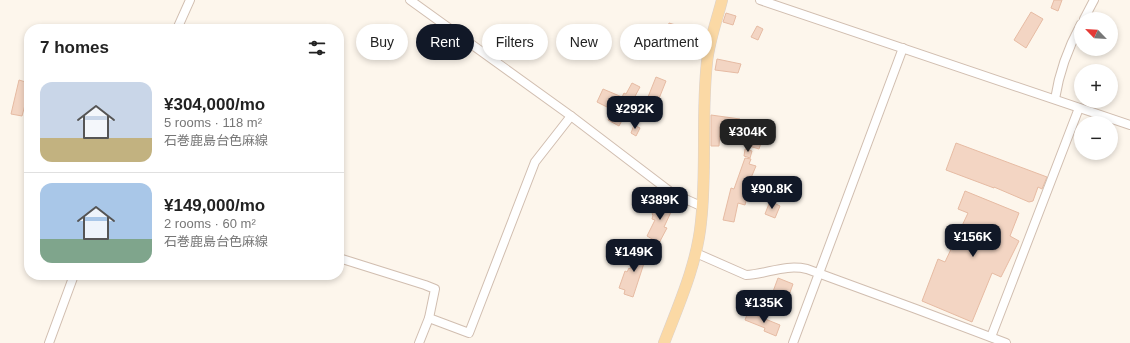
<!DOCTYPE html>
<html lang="en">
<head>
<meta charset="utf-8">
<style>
	body { margin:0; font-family:Arial,"Noto Sans JP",sans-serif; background:#f2f2f2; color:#222; height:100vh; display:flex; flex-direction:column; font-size:15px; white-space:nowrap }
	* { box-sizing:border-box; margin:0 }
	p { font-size:13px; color:#767676 }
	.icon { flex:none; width:22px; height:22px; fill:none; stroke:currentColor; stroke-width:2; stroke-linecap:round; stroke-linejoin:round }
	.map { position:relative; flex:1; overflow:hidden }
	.details { position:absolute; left:24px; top:24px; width:320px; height:256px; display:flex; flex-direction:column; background:#fff; border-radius:16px; box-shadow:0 2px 6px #0003 }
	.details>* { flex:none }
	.guide { position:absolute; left:356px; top:24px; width:380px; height:36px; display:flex; gap:8px }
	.needle { width:26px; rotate:295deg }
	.controls { position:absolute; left:1074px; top:12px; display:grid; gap:8px }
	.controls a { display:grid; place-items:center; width:44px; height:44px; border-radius:50%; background:#fff; box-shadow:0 2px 6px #0003; font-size:20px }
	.price { position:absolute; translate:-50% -34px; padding:0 9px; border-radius:8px; background:#111827; color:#fff; font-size:13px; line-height:26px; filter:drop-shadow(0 1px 2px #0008) }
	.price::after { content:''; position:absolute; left:50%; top:24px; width:12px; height:9px; margin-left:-6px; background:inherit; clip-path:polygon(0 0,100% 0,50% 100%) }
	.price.on { background:#222; color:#fff }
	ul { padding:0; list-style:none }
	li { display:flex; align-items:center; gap:12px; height:100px; padding:0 16px }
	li+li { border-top:1px solid #e0e0e0 }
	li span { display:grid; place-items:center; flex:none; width:112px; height:80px; border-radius:12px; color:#555 }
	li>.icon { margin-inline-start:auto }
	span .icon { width:48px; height:48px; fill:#fffc; stroke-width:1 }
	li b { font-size:17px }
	h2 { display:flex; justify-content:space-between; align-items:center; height:48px; padding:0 16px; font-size:17px }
	.chip { padding:0 14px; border-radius:18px; background:#fff; box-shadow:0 2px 6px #0003; font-size:14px; line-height:36px }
	.chip.on { background:#111827; color:#fff }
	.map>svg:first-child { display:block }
	.building { fill:#f3d5c3; stroke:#e6bba3 }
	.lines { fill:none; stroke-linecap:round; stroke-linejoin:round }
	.minor-casing { stroke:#d1beb0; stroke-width:10 }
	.major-casing { stroke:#dad1cd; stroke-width:12 }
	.minor { stroke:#fff; stroke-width:8 }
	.major { stroke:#fbd9a5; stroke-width:11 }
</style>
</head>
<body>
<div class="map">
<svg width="1130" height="343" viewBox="0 0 1130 343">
	<rect width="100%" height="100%" fill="#fdf6ec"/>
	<g class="building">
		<polygon points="1054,0 1062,0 1058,11 1051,8"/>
		<polygon points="1031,12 1043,19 1026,48 1014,40"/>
		<polygon points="726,13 736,16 733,25 723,22"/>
		<polygon points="669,23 679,26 676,37 666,34"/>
		<polygon points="757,26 763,29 758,40 751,37"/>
		<polygon points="717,59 741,64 738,73 715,70"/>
		<polygon points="656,77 666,81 658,101 648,97"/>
		<polygon points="19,80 29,83 29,90 22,116 11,114"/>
		<polygon points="632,83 640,87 619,126 608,120 613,110 597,102 603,89 622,97 624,93 626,94"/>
		<polygon points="711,115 740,119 740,127 734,127 734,128 720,127 719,146 711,146"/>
		<polygon points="634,125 640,128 636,136 631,133"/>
		<polygon points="751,140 761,143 759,149 749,146"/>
		<polygon points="956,143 1047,177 1042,189 1038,187 1033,201 1029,202 994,187 994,188 946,170"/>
		<polygon points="745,149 752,151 750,158 744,156"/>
		<polygon points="745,158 751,159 749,164 756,166 745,192 748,193 745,205 738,203 734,222 723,220 731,188 734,189"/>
		<polygon points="965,191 1019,213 1010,236 1019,241 1001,277 992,273 972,322 922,301 938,259 945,262 968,213 958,209"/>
		<polygon points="663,199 674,205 670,211 671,212 664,227 667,228 659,243 647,236 655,220 652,219 653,215 652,214 657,205 659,206"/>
		<polygon points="770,201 780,206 775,218 765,214"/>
		<polygon points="637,247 648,251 633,297 624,294 625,290 619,288 625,271 627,272 629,268 630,269"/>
		<polygon points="778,278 793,284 786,303 771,297"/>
		<polygon points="748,312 780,325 776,336 764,331 765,328 745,320"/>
	</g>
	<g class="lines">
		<g class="minor-casing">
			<g id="minor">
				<polyline points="410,0 571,116 672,193 703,207"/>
				<polyline points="760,0 1130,125"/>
				<polyline points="1084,19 1094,0"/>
				<polyline points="177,29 190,0"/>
				<path d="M 1055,99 C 1059,73 1068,48 1081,24"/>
				<path d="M 696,253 L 746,275 C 768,274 784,264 807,269 L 916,309 L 1006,343"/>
				<polyline points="339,258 425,285 435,289 429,318 419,343"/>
				<polyline points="429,318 469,333 535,162 571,116"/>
				<polyline points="991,337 1079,108"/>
				<polyline points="49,343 74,275"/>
				<polyline points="793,343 903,48"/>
			</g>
		</g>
		<g class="major-casing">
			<path id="major" d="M 664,343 C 679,304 697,264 701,222 C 707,169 701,115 707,62 C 709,41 717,20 722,0"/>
		</g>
		<use href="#minor" class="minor"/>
		<use href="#major" class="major"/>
	</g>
</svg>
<div class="controls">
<a><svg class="needle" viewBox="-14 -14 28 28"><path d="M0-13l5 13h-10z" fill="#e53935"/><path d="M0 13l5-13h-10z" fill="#767676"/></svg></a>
<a>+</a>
<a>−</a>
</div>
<b class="price" style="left:635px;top:130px">¥292K</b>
<b class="price on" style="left:748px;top:153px">¥304K</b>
<b class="price" style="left:772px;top:210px">¥90.8K</b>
<b class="price" style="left:660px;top:221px">¥389K</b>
<b class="price" style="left:973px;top:258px">¥156K</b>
<b class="price" style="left:634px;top:273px">¥149K</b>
<b class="price" style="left:764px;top:324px">¥135K</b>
<div class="guide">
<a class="chip">Buy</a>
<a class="chip on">Rent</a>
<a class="chip">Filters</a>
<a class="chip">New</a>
<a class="chip">Apartment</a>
</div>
<section class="details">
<h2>7 homes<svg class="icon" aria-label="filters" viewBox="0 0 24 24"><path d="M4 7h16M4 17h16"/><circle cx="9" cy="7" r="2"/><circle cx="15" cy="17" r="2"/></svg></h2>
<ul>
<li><span style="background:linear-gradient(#c9d6e8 70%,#c2b280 0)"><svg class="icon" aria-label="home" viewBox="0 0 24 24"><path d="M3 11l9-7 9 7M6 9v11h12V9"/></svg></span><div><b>¥304,000/mo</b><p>5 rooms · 118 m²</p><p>石巻鹿島台色麻線</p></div></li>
<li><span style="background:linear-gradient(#a9c7e8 70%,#7fa58c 0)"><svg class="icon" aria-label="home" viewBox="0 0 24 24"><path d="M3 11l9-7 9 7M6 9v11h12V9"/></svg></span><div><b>¥149,000/mo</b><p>2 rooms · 60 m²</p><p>石巻鹿島台色麻線</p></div></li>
</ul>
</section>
</div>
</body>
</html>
